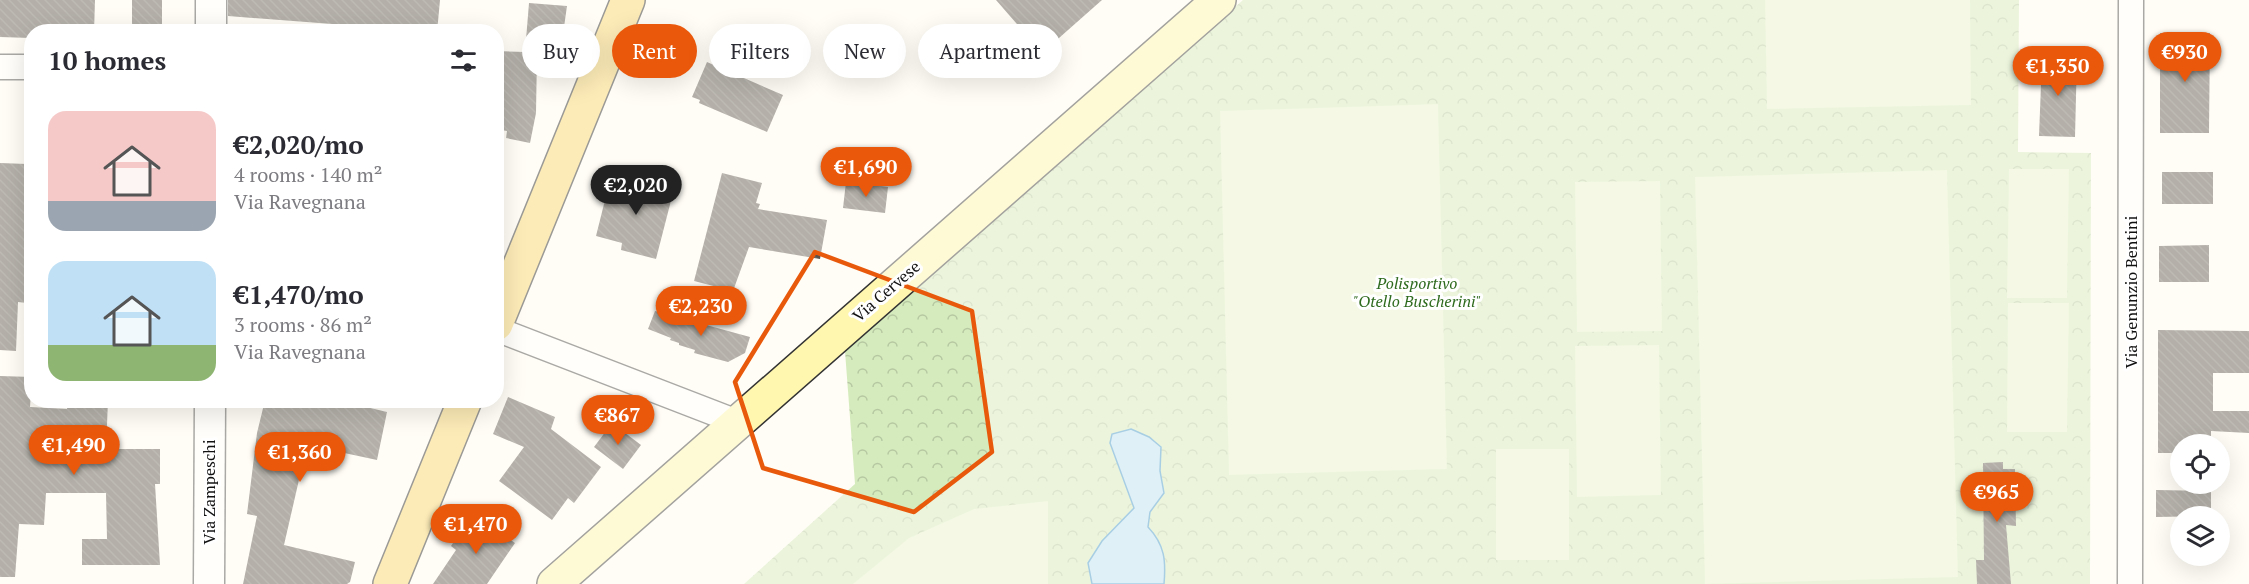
<!DOCTYPE html>
<html lang="en">
<head>
<meta charset="utf-8">
<style>
	body { margin:0; font-family:"PT Serif",serif; background:#f2f2f3; color:#2b2b33; height:100vh; display:flex; flex-direction:column; font-size:22px; white-space:nowrap }
	* { box-sizing:border-box; margin:0 }
	p { font-size:20px; color:#7c7c81 }
	.icon { flex:none; width:33px; height:33px; fill:none; stroke:currentColor; stroke-width:2; stroke-linecap:round; stroke-linejoin:round }
	.map { position:relative; flex:1; overflow:hidden }
	.details { position:absolute; left:24px; top:24px; width:480px; height:384px; display:flex; flex-direction:column; background:#fff; border-radius:24px; box-shadow:0 6px 24px #0002 }
	.details>* { flex:none }
	.guide { position:absolute; left:522px; top:24px; width:570px; height:54px; display:flex; gap:12px }
	.controls { position:absolute; left:2170px; top:434px; display:grid; gap:12px }
	.controls a { display:grid; place-items:center; width:60px; height:60px; border-radius:50%; background:#fff; box-shadow:0 6px 24px #0002; font-size:30px }
	.price { position:absolute; translate:-50% -51px; padding:0 14px; border-radius:21px; background:#ea580c; color:#fff; font-size:20px; line-height:39px; filter:drop-shadow(0 2px 3px #0008) }
	.price::after { content:''; position:absolute; left:50%; top:36px; width:18px; height:14px; margin-left:-9px; background:inherit; clip-path:polygon(0 0,100% 0,50% 100%) }
	.price.on { background:#222; color:#fff }
	ul { padding:0; list-style:none }
	li { display:flex; align-items:center; gap:18px; height:150px; padding:0 24px }
	li span { display:grid; place-items:center; flex:none; width:168px; height:120px; border-radius:18px; color:#555 }
	li>.icon { margin-inline-start:auto }
	span .icon { width:72px; height:72px; fill:#fffc; stroke-width:1 }
	li b { font-size:26px }
	h2 { display:flex; justify-content:space-between; align-items:center; height:72px; padding:0 24px; font-size:26px }
	.pill { padding:0 21px; border-radius:27px; background:#fff; box-shadow:0 6px 24px #0002; font-size:21px; line-height:54px }
	.pill.on { background:#ea580c; color:#fff }
	.map>svg:first-child { display:block }
	.park { fill:url(#park-crowns) }
	.pitch { fill:#e6f2cf }
	.water { fill:#b9e0f7; stroke:#3f96cf; stroke-width:1.5 }
	.building { fill:url(#building-back-hatch) }
	.lines { fill:none; stroke-linecap:round; stroke-linejoin:round }
	.minor-casing { stroke:#444; stroke-width:27 }
	.tertiary-casing { stroke:#444; stroke-width:33 }
	.secondary-casing { stroke:#333; stroke-width:36 }
	.primary-casing { stroke:#222; stroke-width:36 }
	.minor { stroke:#fff; stroke-width:24 }
	.tertiary { stroke:#fff; stroke-width:30 }
	.secondary { stroke:#fff6b0; stroke-width:33 }
	.primary { stroke:#f9d66b; stroke-width:33 }
	.marked { fill:none; stroke:#e8590c; stroke-width:4.5; stroke-linejoin:round }
	.labels { text-anchor:middle; dominant-baseline:central; stroke-width:6; stroke-linejoin:round; paint-order:stroke }
	.park-label { font-size:16px; font-style:italic; fill:#2f6b1f; stroke:#fff }
	.street-label { font-size:16px; fill:#111; stroke:#fff }
</style>
</head>
<body>
<div class="map">
<svg width="2249" height="584" viewBox="0 0 2249 584">
	<defs>
		<pattern id="park-crowns" width="20" height="18" patternUnits="userSpaceOnUse" patternTransform="scale(1.5)"><rect width="20" height="18" fill="#d5ebbd"/><path d="M2 6a3 3 0 1 1 6 0M12 15a3 3 0 1 1 6 0" fill="none" stroke="#b6c8a1"/></pattern>
		<pattern id="building-back-hatch" width="6" height="6" patternUnits="userSpaceOnUse" patternTransform="scale(1.5)"><rect width="6" height="6" fill="#5a524d"/><path d="M-1 5l2 2M0 0l6 6M5-1l2 2" fill="none" stroke="#6d6662"/></pattern>
	</defs>
	<rect width="100%" height="100%" fill="#fffdf5"/>
	<polygon class="park" points="1243,0 2019,0 2018,152 2091,153 2090,584 744,584 855,484 845,351"/>
	<g class="pitch">
		<polygon points="1765,0 1970,0 1971,105 1767,109"/>
		<polygon points="1438,104 1447,469 1229,475 1220,111"/>
		<polygon points="2009,169 2069,169 2067,298 2007,298"/>
		<polygon points="1947,170 1958,577 1705,584 1695,177"/>
		<polygon points="1660,181 1662,331 1577,332 1575,182"/>
		<polygon points="2008,303 2069,303 2067,432 2007,432"/>
		<polygon points="1659,345 1661,495 1577,497 1575,346"/>
		<rect x="1496" y="449" width="73" height="111"/>
		<polygon points="1048,501 1048,584 853,584 909,538 974,509"/>
	</g>
	<path class="water" d="M 1131,429 L 1149,437 L 1161,447 L 1160,471 L 1164,493 L 1150,512 L 1148,527 C 1165,545 1166,561 1164,584 L 1092,584 L 1088,563 L 1102,541 L 1134,508 L 1110,443 L 1112,434 Z"/>
	<g class="building">
		<polygon points="0,0 95,0 94,32 31,32 31,38 0,37"/>
		<rect x="132" y="0" width="30" height="32"/>
		<polygon points="228,0 440,0 437,32 228,16"/>
		<polygon points="996,0 1102,0 1042,53"/>
		<polygon points="529,3 567,6 560,55 537,54 536,113 530,143 506,138 507,131 496,129 496,51 525,52"/>
		<polygon points="2160,33 2210,33 2209,133 2160,133"/>
		<polygon points="2055,56 2077,56 2075,137 2039,136 2042,59 2055,59"/>
		<polygon points="707,62 783,95 767,132 699,103 700,100 692,97"/>
		<polygon points="0,163 27,164 27,173 32,173 27,303 18,302 16,351 0,350"/>
		<rect x="2162" y="172" width="51" height="32"/>
		<polygon points="722,173 762,183 756,203 760,204 758,209 827,220 820,259 749,247 733,291 694,281"/>
		<polygon points="610,180 637,187 639,180 674,189 656,259 621,250 622,243 596,236"/>
		<polygon points="846,182 888,187 885,213 843,208"/>
		<polygon points="2209,245 2209,282 2159,282 2159,246"/>
		<polygon points="655,311 750,337 745,353 728,362 694,353 695,350 679,345 679,343 670,340 671,338 648,329"/>
		<polygon points="2158,330 2249,331 2249,373 2213,373 2213,411 2249,411 2249,433 2211,431 2211,444 2181,444 2181,453 2158,453"/>
		<polygon points="0,376 32,377 30,407 67,409 67,400 108,400 106,449 160,449 160,484 155,484 160,565 82,565 82,539 107,539 106,493 46,493 44,525 19,524 15,577 0,577"/>
		<polygon points="508,397 555,417 551,429 601,467 574,503 568,498 552,520 499,481 524,447 493,434"/>
		<polygon points="265,400 337,400 387,412 377,460 307,445 284,545 355,562 350,582 347,584 243,584 257,516 247,514 257,433"/>
		<polygon points="612,423 641,445 623,469 594,447"/>
		<polygon points="2003,462 2003,469 2015,469 2016,526 2006,525 2011,584 1977,584 1976,560 1984,560 1983,463"/>
		<polygon points="2156,490 2211,491 2211,516 2156,517"/>
		<polygon points="473,514 515,543 487,584 433,584 456,550 451,546"/>
	</g>
	<g class="lines">
		<g class="minor-casing">
			<g id="minor">
				<polyline points="0,67 32,67"/>
				<polyline points="496,329 737,422"/>
				<polyline points="2130,584 2131,0"/>
			</g>
		</g>
		<g class="tertiary-casing">
			<g id="tertiary">
				<polyline points="211,32 211,0"/>
				<polyline points="209,584 210,400"/>
			</g>
		</g>
		<g class="secondary-casing">
			<polyline id="secondary" points="554,584 1219,0"/>
		</g>
		<g class="primary-casing">
			<g id="primary">
				<polyline points="496,324 628,0"/>
				<polyline points="390,584 465,400"/>
			</g>
		</g>
		<use href="#minor" class="minor"/>
		<use href="#tertiary" class="tertiary"/>
		<use href="#secondary" class="secondary"/>
		<use href="#primary" class="primary"/>
	</g>
	<path d="M0 0H2249V584H0ZM 815,252 L 972,311 L 992,452 L 914,512 L 763,468 L 735,382 Z" fill="#fffdf5" fill-opacity=".55" fill-rule="evenodd"/>
	<path class="marked" d="M 815,252 L 972,311 L 992,452 L 914,512 L 763,468 L 735,382 Z"/>
	<g class="labels">
		<g class="park-label">
			<text x="1417" y="283">Polisportivo<tspan x="1417" dy="18">"Otello Buscherini"</tspan></text>
		</g>
		<g class="street-label">
			<text transform="translate(886 291) rotate(-41)">Via Cervese</text>
			<text transform="translate(2131 292) rotate(-90)">Via Genunzio Bentini</text>
			<text transform="translate(209 492) rotate(-90)">Via Zampeschi</text>
		</g>
	</g>
</svg>
<div class="controls">
<a><svg class="icon" aria-label="locate" viewBox="0 0 24 24"><circle cx="12" cy="12" r="6"/><path d="M12 2v4M12 18v4M2 12h4M18 12h4"/></svg></a>
<a><svg class="icon" aria-label="layers" viewBox="0 0 24 24"><path d="M12 4l9 5-9 5-9-5zM3 14l9 5 9-5"/></svg></a>
</div>
<b class="price" style="left:2185px;top:83px">€930</b>
<b class="price" style="left:2058px;top:97px">€1,350</b>
<b class="price" style="left:866px;top:198px">€1,690</b>
<b class="price on" style="left:636px;top:216px">€2,020</b>
<b class="price" style="left:701px;top:337px">€2,230</b>
<b class="price" style="left:618px;top:446px">€867</b>
<b class="price" style="left:74px;top:476px">€1,490</b>
<b class="price" style="left:300px;top:483px">€1,360</b>
<b class="price" style="left:1997px;top:523px">€965</b>
<b class="price" style="left:476px;top:555px">€1,470</b>
<div class="guide">
<a class="pill">Buy</a>
<a class="pill on">Rent</a>
<a class="pill">Filters</a>
<a class="pill">New</a>
<a class="pill">Apartment</a>
</div>
<section class="details">
<h2>10 homes<svg class="icon" aria-label="filters" viewBox="0 0 24 24"><path d="M4 7h16M4 17h16"/><circle cx="9" cy="7" r="2"/><circle cx="15" cy="17" r="2"/></svg></h2>
<ul>
<li><span style="background:linear-gradient(#f6c9c9 75%,#9aa5b1 0)"><svg class="icon" aria-label="home" viewBox="0 0 24 24"><path d="M3 11l9-7 9 7M6 9v11h12V9"/></svg></span><div><b>€2,020/mo</b><p>4 rooms · 140 m²</p><p>Via Ravegnana</p></div></li>
<li><span style="background:linear-gradient(#bfe0f5 70%,#8fb573 0)"><svg class="icon" aria-label="home" viewBox="0 0 24 24"><path d="M3 11l9-7 9 7M6 9v11h12V9"/></svg></span><div><b>€1,470/mo</b><p>3 rooms · 86 m²</p><p>Via Ravegnana</p></div></li>
</ul>
</section>
</div>
</body>
</html>
